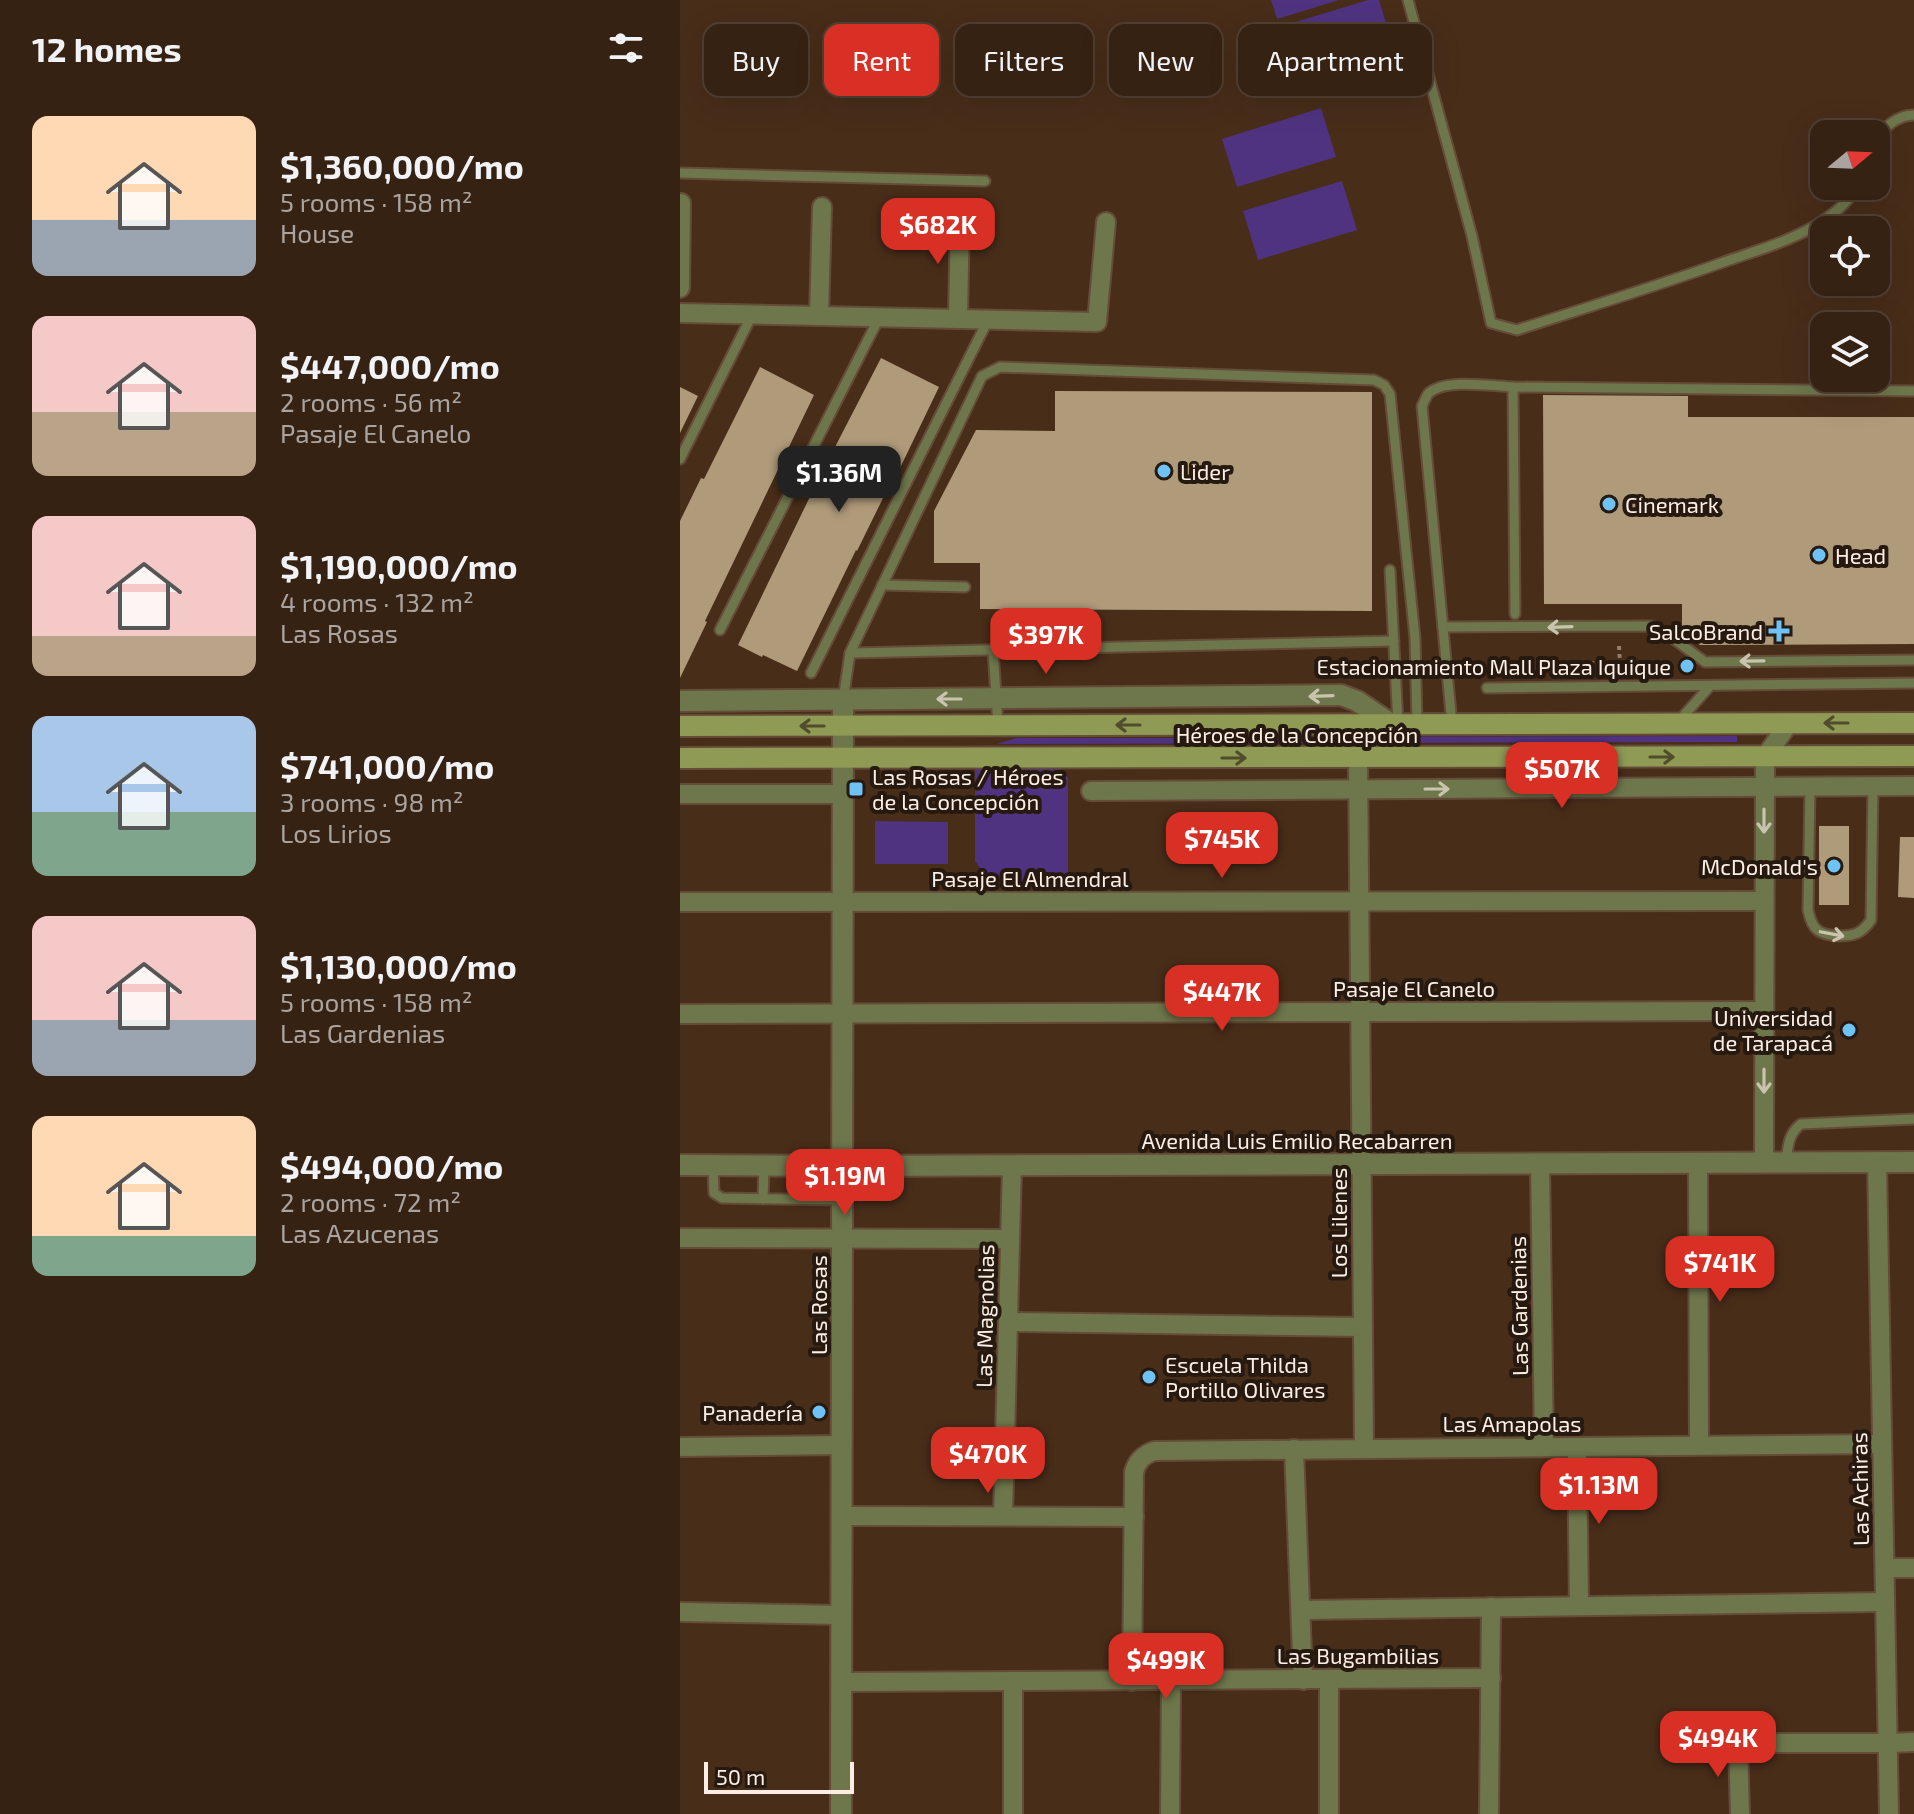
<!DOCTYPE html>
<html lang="en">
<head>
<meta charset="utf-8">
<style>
	body { margin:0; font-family:"Exo 2",sans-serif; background:#3d2a1c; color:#f1f3f6; height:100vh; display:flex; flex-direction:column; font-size:30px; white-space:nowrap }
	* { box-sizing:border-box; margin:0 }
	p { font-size:26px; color:#aaa4a0 }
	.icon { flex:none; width:44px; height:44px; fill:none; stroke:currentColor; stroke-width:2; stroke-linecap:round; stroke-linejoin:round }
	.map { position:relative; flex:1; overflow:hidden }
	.sheet { display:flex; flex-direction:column; background:#362213; width:680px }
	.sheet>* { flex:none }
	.hud { position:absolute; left:24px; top:24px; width:760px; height:72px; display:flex; gap:16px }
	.needle { width:52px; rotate:71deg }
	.controls { position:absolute; left:1130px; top:120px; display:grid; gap:16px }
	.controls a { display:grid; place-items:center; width:80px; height:80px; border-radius:16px; background:#362213; box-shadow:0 8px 32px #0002,0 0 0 2px #503f33; font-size:40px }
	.scale { position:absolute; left:24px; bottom:20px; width:150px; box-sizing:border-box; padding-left:8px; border:4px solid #fceee4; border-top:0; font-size:22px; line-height:28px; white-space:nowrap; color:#fceee4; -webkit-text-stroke:6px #251910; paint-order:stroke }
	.price { position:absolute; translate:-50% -68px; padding:0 18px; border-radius:16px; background:#d93025; color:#fff; font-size:26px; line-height:52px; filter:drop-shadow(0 2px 4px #0008) }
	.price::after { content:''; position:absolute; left:50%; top:48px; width:24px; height:18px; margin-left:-12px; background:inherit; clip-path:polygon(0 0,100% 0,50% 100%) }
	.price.selected { background:#222; color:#fff }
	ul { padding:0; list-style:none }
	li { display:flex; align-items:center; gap:24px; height:200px; padding:0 32px }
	li span { display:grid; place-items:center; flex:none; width:224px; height:160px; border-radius:16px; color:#555 }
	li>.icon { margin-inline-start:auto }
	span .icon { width:96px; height:96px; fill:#fffc; stroke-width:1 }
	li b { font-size:34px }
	h2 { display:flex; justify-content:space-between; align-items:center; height:96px; padding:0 32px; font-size:34px }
	.chip { padding:0 28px; border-radius:16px; background:#362213; box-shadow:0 8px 32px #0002,0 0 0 2px #503f33; font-size:28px; line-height:72px }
	.chip.selected { background:#d93025; color:#fff }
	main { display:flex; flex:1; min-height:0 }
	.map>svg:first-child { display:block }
	.green { fill:#4f3381 }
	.building { fill:#af9a7a }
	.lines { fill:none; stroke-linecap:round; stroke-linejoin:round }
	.service-casing { stroke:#654c39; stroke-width:13 }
	.minor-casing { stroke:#654c39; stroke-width:22 }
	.tertiary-casing { stroke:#654c39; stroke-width:24 }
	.secondary-casing { stroke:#654c39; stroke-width:24 }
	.path { stroke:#937d6d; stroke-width:4; stroke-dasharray:4 4; stroke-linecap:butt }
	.service { stroke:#6e764b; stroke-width:9 }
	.minor { stroke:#6e764b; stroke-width:18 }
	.tertiary { stroke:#6e764b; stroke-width:20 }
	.secondary { stroke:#8f9a55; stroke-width:20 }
	.oneway { stroke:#cac4ae }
	.oneway2 { stroke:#4f4d2c }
	.poi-dot { fill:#6fc2f4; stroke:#251910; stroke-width:3 }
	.labels { text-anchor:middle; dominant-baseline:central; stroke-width:8; stroke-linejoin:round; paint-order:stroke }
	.poi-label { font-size:22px; fill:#fceee4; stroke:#251910; text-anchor:start }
	.street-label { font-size:22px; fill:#fceee4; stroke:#251910 }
</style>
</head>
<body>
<main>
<section class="sheet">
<h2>12 homes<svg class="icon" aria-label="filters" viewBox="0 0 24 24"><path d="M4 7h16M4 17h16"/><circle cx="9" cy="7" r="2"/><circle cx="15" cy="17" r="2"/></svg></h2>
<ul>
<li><span style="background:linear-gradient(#ffd9b3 65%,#9aa5b1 0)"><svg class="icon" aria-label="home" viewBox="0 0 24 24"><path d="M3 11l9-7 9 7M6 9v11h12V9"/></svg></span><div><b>$1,360,000/mo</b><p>5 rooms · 158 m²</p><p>House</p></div></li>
<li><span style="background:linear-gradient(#f6c9c9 60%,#b9a48a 0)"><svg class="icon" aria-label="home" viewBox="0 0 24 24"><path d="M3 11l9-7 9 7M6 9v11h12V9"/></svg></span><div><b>$447,000/mo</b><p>2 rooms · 56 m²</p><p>Pasaje El Canelo</p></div></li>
<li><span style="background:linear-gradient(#f6c9c9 75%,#b9a48a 0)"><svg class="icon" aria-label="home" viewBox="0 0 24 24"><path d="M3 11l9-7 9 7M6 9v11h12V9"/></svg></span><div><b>$1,190,000/mo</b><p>4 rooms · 132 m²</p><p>Las Rosas</p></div></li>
<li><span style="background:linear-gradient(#a9c7e8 60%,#7fa58c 0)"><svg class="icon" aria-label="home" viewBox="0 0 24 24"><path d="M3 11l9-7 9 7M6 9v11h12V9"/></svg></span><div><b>$741,000/mo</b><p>3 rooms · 98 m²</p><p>Los Lirios</p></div></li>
<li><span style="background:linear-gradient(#f6c9c9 65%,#9aa5b1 0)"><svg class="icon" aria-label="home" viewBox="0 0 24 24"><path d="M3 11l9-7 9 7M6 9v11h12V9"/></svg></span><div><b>$1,130,000/mo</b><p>5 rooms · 158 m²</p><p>Las Gardenias</p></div></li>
<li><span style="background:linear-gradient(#ffd9b3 75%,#7fa58c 0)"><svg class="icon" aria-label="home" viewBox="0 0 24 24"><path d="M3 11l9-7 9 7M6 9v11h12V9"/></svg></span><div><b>$494,000/mo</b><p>2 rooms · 72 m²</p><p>Las Azucenas</p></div></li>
</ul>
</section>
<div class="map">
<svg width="1234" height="1814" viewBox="0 0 1234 1814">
	<rect width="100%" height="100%" fill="#482d19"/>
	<g class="green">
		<polygon points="591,0 659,0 597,19"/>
		<polygon points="688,0 699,0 713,46 614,76 599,27"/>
		<polygon points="641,108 656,157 557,187 542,139"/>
		<polygon points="662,181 677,230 578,260 563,211"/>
		<polygon points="1057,736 1057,742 658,743 657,737"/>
		<polygon points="336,738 652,738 652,743 317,744"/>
		<polygon points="380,768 388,778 388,883 312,883 295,861 295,769"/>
		<polygon points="195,821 268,822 268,864 195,864"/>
	</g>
	<g class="building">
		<polygon points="201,358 259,387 208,493 206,492 177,551 176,550 117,671 83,655 82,657 58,645 140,476"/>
		<polygon points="80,367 134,395 25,621 27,622 0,678 0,521 21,478 24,479"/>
		<polygon points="0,387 18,396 0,433"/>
		<polygon points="375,391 692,392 692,611 300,609 300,563 254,563 254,511 296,430 375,431"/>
		<polygon points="863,395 1008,396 1008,417 1234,417 1234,644 1020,645 1002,630 1002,604 864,604"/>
		<rect x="1139" y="826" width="30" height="79"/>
		<polygon points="1220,837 1234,837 1234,898 1218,897"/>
	</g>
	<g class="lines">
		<g class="service-casing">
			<g id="service">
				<path d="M 728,0 L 792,236 L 811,323 L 837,330 C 905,308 974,287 1041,263 C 1072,252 1105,243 1133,227 C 1151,216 1167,205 1177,186"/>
				<path d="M 1196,143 C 1201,128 1218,115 1234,115"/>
				<polyline points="0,173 305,181"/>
				<polyline points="833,387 835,614"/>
				<polyline points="0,459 72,315"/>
				<polyline points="710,570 718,724"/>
				<polyline points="202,585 285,587"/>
				<polyline points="763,627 970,626 987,634 1025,662 1234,660"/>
				<polyline points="40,630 199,318"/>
				<polyline points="313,650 318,725"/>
				<polyline points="170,653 714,641"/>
				<polyline points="131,673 308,320"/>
				<polyline points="807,688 1234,683"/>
				<polyline points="163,700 170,653 302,376 320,367 694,380 704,385 710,394 735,638 737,724"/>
				<polyline points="998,722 1030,686"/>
				<path d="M 772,724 L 742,406 C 744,402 746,397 748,394 C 763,378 813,386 833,387 L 1234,391"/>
				<path d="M 1130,786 L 1128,910 C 1132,930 1139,935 1159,936 C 1175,936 1182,933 1191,920 L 1193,786"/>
				<path d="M 1106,1162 C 1108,1147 1108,1134 1121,1124 L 1234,1119"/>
				<polyline points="33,1165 34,1193 42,1198 162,1200"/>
				<polyline points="83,1199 84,1167"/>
			</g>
		</g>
		<g class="minor-casing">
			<g id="minor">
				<polyline points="0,288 1,203"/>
				<polyline points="0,313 417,322 426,222"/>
				<polyline points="139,316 142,207"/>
				<polyline points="278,319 280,214"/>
				<polyline points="678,758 684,1448"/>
				<polyline points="411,791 1234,786"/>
				<polyline points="0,794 163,794"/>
				<polyline points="0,902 1084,901"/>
				<polyline points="0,1014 1084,1011"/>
				<polyline points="1197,1162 1209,1814"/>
				<polyline points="860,1163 864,1447"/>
				<polyline points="1018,1163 1019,1445"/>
				<polyline points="1084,1163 1085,757 1109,723"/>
				<polyline points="0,1238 330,1239"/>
				<polyline points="328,1322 683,1327"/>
				<polyline points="0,1447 162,1445"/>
				<polyline points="897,1447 899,1606"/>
				<polyline points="614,1449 623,1680"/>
				<polyline points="162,1516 454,1517"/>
				<polyline points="323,1516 332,1165"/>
				<polyline points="1205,1568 1234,1568"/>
				<polyline points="621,1610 1205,1602"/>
				<polyline points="0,1612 162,1615"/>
				<polyline points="649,1679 649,1814"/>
				<polyline points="333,1681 333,1814"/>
				<path d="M 452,1681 L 454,1472 C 457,1461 463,1455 474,1451 L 1202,1444"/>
				<polyline points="162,1682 811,1678"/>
				<polyline points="1001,1743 1208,1743 1234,1742"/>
				<polyline points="1058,1743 1060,1814"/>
				<polyline points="490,1814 491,1680"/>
				<polyline points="809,1814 811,1607"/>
			</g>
		</g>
		<g class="tertiary-casing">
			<g id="tertiary">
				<polyline points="0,701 661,695 677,701 711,724"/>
				<polyline points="0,1165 163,1166 1234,1162"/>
				<polyline points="161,1814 163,700"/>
			</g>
		</g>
		<g class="secondary-casing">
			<g id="secondary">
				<polyline points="0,726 1234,723"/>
				<polyline points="0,758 1234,756"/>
			</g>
		</g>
		<g class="path">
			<polyline points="939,646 940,664"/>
			<polyline points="910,663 940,664 950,668 961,668"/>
		</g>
		<use href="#service" class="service"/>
		<use href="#minor" class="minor"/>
		<use href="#tertiary" class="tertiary"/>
		<use href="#secondary" class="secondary"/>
	</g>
	<defs><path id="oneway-shaft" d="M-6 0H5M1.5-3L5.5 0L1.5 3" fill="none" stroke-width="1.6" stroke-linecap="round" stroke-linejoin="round" transform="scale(2)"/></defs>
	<g class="oneway">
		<use href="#oneway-shaft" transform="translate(880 627) rotate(178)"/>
		<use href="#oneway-shaft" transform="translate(1072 661) rotate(179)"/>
		<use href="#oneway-shaft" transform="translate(641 696) rotate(178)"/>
		<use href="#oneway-shaft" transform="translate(269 699) rotate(180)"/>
		<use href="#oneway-shaft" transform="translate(757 789)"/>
		<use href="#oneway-shaft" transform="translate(1084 821) rotate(90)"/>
		<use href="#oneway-shaft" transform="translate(1152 934) rotate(11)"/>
		<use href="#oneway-shaft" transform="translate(1084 1081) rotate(90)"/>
	</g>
	<g class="oneway2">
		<use href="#oneway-shaft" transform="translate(1156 723) rotate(180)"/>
		<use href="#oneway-shaft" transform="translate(448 725) rotate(180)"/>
		<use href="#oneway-shaft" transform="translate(132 726) rotate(180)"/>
		<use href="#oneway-shaft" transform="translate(982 757)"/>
		<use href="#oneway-shaft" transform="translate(554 758)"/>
	</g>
	<g class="poi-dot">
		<circle cx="484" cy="471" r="8"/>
		<circle cx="929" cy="504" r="8"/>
		<circle cx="1139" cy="555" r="8"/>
		<path d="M1095 619h8v8h8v8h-8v8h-8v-8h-8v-8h8z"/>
		<circle cx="1007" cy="666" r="8"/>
		<rect x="168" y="781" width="16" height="16" rx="4"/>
		<circle cx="1154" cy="866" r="8"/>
		<circle cx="1169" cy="1030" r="8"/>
		<circle cx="469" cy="1377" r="8"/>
		<circle cx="139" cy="1412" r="8"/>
	</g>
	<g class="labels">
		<g class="poi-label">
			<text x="500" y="471">Lider</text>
			<text x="945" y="504">Cinemark</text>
			<text x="1155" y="555">Head</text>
			<text x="1083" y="631" text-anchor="end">SalcoBrand</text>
			<text x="991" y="666" text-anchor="end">Estacionamiento Mall Plaza Iquique</text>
			<text x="192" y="776">Las Rosas / Héroes<tspan x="192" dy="25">de la Concepción</tspan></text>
			<text x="1138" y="866" text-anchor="end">McDonald's</text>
			<text x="1153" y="1017" text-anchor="end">Universidad<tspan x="1153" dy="25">de Tarapacá</tspan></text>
			<text x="485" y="1364">Escuela Thilda<tspan x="485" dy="25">Portillo Olivares</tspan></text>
			<text x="123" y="1412" text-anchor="end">Panadería</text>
		</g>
		<g class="street-label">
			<text x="617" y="734">Héroes de la Concepción</text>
			<text x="350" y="878">Pasaje El Almendral</text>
			<text x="734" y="988">Pasaje El Canelo</text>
			<text x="617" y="1140">Avenida Luis Emilio Recabarren</text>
			<text transform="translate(658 1223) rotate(-90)">Los Lilenes</text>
			<text transform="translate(138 1305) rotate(-90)">Las Rosas</text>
			<text transform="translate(838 1306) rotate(-91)">Las Gardenias</text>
			<text transform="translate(304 1316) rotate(-89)">Las Magnolias</text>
			<text x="832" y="1423">Las Amapolas</text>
			<text transform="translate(1179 1489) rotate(-91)">Las Achiras</text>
			<text x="678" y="1655">Las Bugambilias</text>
		</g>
	</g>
</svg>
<div class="controls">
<a><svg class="needle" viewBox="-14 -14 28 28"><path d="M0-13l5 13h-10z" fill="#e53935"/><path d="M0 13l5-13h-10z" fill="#aaa4a0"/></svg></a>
<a><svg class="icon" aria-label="locate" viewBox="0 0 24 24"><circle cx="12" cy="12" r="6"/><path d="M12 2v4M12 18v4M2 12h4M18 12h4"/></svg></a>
<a><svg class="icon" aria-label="layers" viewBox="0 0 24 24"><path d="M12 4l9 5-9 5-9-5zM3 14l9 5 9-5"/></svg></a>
</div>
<div class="scale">50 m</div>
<b class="price" style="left:258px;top:266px">$682K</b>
<b class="price selected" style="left:159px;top:514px">$1.36M</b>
<b class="price" style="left:366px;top:676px">$397K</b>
<b class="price" style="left:882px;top:810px">$507K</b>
<b class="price" style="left:542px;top:880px">$745K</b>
<b class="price" style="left:542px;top:1033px">$447K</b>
<b class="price" style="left:165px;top:1217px">$1.19M</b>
<b class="price" style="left:1040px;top:1304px">$741K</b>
<b class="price" style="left:308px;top:1495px">$470K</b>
<b class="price" style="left:919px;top:1526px">$1.13M</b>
<b class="price" style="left:486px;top:1701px">$499K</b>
<b class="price" style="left:1038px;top:1779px">$494K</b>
<div class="hud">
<a class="chip">Buy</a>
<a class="chip selected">Rent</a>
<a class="chip">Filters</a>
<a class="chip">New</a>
<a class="chip">Apartment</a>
</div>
</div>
</main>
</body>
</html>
